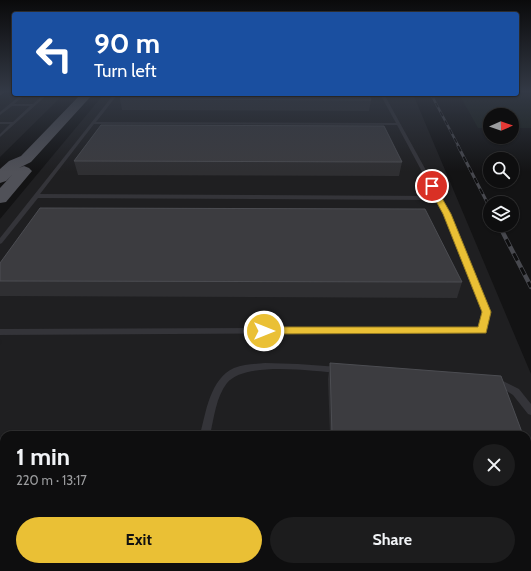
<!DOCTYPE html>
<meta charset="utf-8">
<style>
body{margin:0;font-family:Cabin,sans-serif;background:#1c1c1d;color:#f1f3f6;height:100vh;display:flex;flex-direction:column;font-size:15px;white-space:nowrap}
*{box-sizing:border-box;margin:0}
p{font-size:13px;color:#9b9c9e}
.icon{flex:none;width:22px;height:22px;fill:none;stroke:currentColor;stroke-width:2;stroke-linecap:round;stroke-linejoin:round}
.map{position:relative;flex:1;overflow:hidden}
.details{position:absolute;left:0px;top:431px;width:531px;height:140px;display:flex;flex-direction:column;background:#0e0e0f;border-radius:12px 12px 0 0;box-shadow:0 1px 3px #0004,0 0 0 1px #2e2e2f}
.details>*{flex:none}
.guide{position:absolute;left:12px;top:12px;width:507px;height:84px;border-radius:4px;box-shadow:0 1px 3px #0004,0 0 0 1px #2e2e2f;background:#1a4fa0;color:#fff;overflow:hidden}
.needle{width:26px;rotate:88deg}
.buttons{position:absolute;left:483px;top:108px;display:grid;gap:8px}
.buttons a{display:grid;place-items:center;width:36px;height:36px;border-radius:50%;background:#0e0e0f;box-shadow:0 1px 3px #0004,0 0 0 1px #2e2e2f;font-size:20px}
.pin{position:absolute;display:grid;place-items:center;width:34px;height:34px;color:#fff;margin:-17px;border:2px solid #fff;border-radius:50%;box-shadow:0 1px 4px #0007}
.me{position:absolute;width:44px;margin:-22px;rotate:90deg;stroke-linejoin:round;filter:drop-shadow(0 0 3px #0008)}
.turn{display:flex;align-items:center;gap:14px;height:84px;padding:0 16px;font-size:18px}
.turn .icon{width:52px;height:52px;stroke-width:2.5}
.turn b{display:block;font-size:28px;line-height:34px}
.round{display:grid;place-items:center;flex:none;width:42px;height:42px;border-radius:21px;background:#1c1c1d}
.summary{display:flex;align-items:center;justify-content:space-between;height:68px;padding:0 16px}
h1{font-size:24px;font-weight:800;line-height:30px}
.action{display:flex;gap:8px;margin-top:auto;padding:8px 16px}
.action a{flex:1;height:46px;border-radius:24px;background:#eac035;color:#111;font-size:16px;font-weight:800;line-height:46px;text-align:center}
.action a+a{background:#1c1c1d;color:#f1f3f6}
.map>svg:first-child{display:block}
.built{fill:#1f1f21;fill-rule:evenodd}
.green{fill:#191f1b}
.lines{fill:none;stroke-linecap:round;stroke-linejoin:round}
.service{fill:#343439;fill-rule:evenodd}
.primary{fill:#505158;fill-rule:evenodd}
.rail-far2-casing{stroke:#47484e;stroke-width:2.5}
.rail-far1-casing{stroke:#47484e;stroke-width:3}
.rail-casing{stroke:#47484e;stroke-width:4.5}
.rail-far2{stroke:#0e0e0f;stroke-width:1.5;stroke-dasharray:5;stroke-linecap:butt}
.rail-far1{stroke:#0e0e0f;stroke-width:2;stroke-dasharray:6;stroke-linecap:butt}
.rail{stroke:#0e0e0f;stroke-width:3;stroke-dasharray:8;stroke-linecap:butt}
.wall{fill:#2f2f32}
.shaded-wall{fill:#1e1e20}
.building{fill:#3c3c40;stroke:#4c4d52}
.route{fill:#eac035;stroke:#987d22}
</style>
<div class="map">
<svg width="531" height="571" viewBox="0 0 531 571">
<rect width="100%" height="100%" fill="#131314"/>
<path class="built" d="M0,92h14v2h50l-64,63z
M104,94h309l118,280v197h-531v-352zM4,435h523v132h-523z"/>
<path class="green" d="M517,92h14v36h-19v-13h-22v13h-12l-19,-34h58z"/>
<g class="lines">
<path class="service" d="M22,94h4l-12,10h19l11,-10h4l-48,43v-3l10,-10h-10v-2h13l17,-16h-18l-12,9v-3z
M114,94h4l-22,28 300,1 -16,-29h4l66,120 40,97 -5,21 -485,3v-6l479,-2 3,-16 -38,-97 -8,-14 -398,-2 -36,45 -2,1v-6zM94,124l303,1 38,71 -395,-2z
M265,363l33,1 41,3 3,1 1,2 -1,2 -3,1c-27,-2 -94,-12 -112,10 -11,14 -13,35 -17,52h-10c6,-23 10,-56 34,-67 10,-4 21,-4 31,-5z
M497,378l22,11 12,15v11l-3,-1 -15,-19 -19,-12 -1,-2 1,-2z
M201,567h12v4h-12z"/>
<path class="primary" d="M81,94h12l-62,68 -12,6 5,-2 5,2 3,3 -26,31 -6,1v-15l12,-13 -6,6 -6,2v-14l9,-8 12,-5z"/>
<defs>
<path id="rail-far2" d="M431,94l28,53"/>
<path id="rail-far1" d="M458,146l32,62"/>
<path id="rail" d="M499,225l32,62"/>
</defs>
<use href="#rail-far2" class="rail-far2-casing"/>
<use href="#rail-far1" class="rail-far1-casing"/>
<use href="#rail" class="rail-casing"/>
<use href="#rail-far2" class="rail-far2"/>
<use href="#rail-far1" class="rail-far1"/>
<use href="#rail" class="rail"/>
</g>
<path class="wall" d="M120,99l251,1 -2,11 -247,-1z
M74,161l328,1 -3,14 -321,-1z
M0,281l462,1 -5,16 -457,-2z
M330,363l193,72h-193l-2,-56z
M0,489h4v50h-4z
M333,567h194l4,4h-198z"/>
<path class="shaded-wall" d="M0,92h8l-1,1 3,8 -10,7z
M0,339l2,3 -2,3z
M97,567h7l2,4h-10z"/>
<path class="building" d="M0,92h4l-4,3z
M124,94h244l3,6 -251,-1z
M101,125l283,1 18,36 -328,-1z
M40,208l385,1 37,73 -462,-1v-18z
M330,363l171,13 22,59h-191z
M527,446l4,11v114h-195v-4h191z
M0,489h4v35h-4z
M0,558h4v9h93l-1,4h-96z"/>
<linearGradient id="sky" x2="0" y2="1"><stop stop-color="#0a0a0b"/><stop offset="0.53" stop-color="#333945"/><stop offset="1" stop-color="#333945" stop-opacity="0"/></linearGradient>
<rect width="531" height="172" fill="url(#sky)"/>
<path class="route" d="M429,184h5l17,30 40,98 -5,21 -225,1 -2,-3 2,-3 3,-1h214l4,-15 -39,-98 -15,-28z"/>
</svg>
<div class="buttons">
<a><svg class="needle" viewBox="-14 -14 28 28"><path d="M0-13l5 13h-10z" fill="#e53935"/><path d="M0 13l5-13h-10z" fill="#9b9c9e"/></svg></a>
<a><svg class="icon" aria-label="search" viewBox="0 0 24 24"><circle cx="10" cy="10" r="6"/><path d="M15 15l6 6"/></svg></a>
<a><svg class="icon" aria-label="layers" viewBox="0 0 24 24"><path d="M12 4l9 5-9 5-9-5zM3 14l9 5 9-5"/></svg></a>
</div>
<div class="pin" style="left:432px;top:186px;background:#d93025"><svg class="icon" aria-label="arrive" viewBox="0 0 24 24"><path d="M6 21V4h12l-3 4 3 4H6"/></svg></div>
<svg class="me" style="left:264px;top:331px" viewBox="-20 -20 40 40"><circle r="17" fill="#eac035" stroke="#fff" stroke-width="3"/><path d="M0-11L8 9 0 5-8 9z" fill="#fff"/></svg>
<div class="guide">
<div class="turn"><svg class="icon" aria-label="left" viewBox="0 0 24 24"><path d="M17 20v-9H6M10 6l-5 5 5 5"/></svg><div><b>90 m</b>Turn left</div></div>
</div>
<section class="details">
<div class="summary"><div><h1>1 min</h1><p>220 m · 13:17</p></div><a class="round"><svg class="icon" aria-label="close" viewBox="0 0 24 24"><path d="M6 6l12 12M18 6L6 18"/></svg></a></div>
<div class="action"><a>Exit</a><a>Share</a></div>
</section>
</div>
